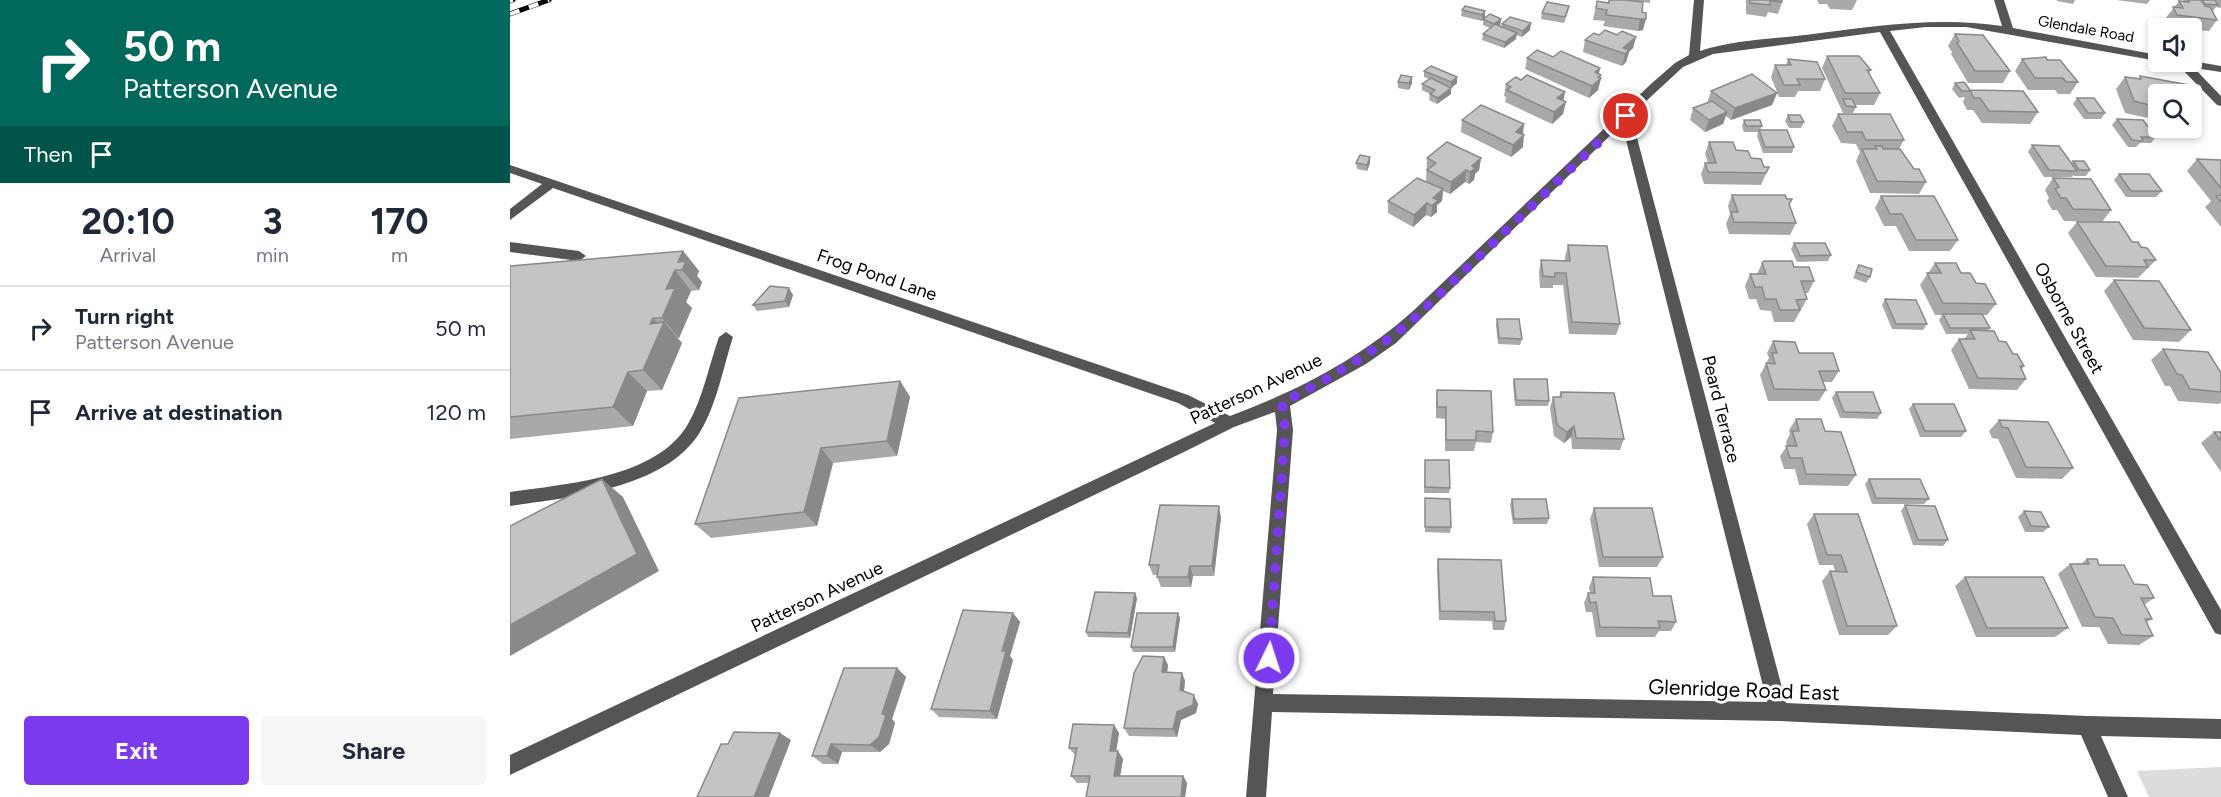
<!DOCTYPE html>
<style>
body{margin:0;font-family:Figtree,sans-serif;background:#f6f6f7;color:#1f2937;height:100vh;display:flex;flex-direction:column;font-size:22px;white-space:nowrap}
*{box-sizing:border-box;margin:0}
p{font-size:20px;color:#747a83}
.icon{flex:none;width:33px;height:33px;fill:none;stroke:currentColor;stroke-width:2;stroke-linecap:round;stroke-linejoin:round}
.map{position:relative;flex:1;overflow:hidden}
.sheet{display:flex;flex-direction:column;background:#fff;width:510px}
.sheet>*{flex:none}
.guide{background:#00695c;color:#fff;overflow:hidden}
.buttons{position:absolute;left:1638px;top:18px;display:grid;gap:12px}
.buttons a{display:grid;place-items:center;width:54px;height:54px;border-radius:6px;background:#fff;box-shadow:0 3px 9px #0003;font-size:30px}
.pin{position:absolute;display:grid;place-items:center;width:51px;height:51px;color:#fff;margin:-26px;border:3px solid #fff;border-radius:50%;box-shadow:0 2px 6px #0007}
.me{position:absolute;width:66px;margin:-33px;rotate:4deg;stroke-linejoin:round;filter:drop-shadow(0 0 4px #0008)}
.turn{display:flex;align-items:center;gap:21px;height:126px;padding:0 24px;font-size:27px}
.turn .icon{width:78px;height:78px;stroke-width:2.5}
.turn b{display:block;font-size:42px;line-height:51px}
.then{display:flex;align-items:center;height:57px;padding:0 24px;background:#0003;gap:12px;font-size:22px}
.eta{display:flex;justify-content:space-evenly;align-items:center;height:102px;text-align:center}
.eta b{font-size:36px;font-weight:700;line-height:42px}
.action{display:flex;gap:12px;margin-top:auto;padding:12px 24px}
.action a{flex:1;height:69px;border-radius:6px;background:#7c3aed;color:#fff;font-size:24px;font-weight:700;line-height:69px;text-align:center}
.action a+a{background:#f6f6f7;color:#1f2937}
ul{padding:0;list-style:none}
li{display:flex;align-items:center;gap:18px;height:84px;padding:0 24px;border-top:2px solid #e0e1e3}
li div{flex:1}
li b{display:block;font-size:22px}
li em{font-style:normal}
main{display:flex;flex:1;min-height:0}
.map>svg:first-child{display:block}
.green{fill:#dcdcdc}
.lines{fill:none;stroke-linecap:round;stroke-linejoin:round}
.minor{fill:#555;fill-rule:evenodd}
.rail-casing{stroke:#000;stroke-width:5}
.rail{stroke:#fff;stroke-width:4;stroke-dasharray:10;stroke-linecap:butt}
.wall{fill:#a9a9a9}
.shaded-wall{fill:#898989}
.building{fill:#c4c4c4;stroke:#898989;stroke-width:1.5}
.route{stroke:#7c3aed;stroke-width:10;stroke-dasharray:0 18}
.labels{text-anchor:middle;stroke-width:6;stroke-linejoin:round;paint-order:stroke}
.far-street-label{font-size:15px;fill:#000;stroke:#fff}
.street-label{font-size:18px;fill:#000;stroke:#fff}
.near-street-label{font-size:21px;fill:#000;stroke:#fff}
</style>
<main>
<section class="sheet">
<div class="guide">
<div class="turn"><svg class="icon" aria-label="right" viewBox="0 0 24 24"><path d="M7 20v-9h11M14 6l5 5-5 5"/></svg><div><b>50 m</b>Patterson Avenue</div></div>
<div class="then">Then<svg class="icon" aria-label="arrive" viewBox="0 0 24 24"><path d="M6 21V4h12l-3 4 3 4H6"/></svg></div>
</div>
<div class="eta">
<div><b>20:10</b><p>Arrival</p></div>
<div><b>3</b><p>min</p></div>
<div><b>170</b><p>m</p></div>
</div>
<ul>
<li><svg class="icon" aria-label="right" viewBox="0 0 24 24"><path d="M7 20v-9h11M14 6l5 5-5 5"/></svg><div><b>Turn right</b><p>Patterson Avenue</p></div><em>50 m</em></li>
<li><svg class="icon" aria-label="arrive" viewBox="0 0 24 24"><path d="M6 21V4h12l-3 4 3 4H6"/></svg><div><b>Arrive at destination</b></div><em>120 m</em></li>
</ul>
<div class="action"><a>Exit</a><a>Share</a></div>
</section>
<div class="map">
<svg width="1711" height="797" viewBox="0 0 1711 797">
<rect width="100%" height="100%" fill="#fff"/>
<path class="green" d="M1711,767v30h-72l-12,-26z"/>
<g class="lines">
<path class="minor" d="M1184,0h10l-4,51c33,-11 70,-12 105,-16 66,-8 130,-19 197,-9l-8,-26h10l9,28 145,27v6l-192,-34h-40l-36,4 331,579v25l-6,-2 -335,-601 -167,22 -30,13 -52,48 155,588 301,13 134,3v20l-120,-3 27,61h-20l-27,-62 -302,-14 -507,-9 -6,85h-20l31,-367 -2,-18 -41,15 -48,24 -676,324v-20l705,-332 -37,-20 -625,-215 -43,32v-11l32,-25 -32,-11v-8l678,230 42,21c67,-25 129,-57 183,-105l239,-228 23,-20 14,-8zM1112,124l145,578 -494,-8 20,-264 -3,-24 76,-42 30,-21z
M1682,61l29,5v6l-27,-4 27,28v10l-4,-1 -42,-43z
M0,242l69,9 7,5 -7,5 -69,-9z
M216,332l7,5c-10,31 -16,67 -33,95 -35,57 -130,65 -190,74v-14c55,-8 147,-14 178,-68 15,-26 21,-59 31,-87z"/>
<defs>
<path id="rail" d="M0,1l3,-1
M0,14l39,-14"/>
</defs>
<use href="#rail" class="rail-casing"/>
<use href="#rail" class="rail"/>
</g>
<path class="wall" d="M1118,0h22v3z
M1236,0h36v2l-4,12 -10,-2 -2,5 -20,-3z
M1307,0h40l-5,10 -22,-1 -3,-5h-8z
M1547,0h18l-2,4 -16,-3z
M1606,0h34l-3,4z
M1674,0h37v8l-5,-1 -3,4 4,9 -8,11 -17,-1v-2l-23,-1 -4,-8 14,-18h4z
M1087,1l45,11 1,18 -5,1 -35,-5 2,-5 -12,-1z
M1059,6l-1,6 -4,11 -23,-4 1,-6z
M952,10l23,1v6l-3,4 -21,-5z
M973,19h18l-1,7 2,1v-3l28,6 -8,7 -6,-2v4l-12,9 -22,-8 1,-6 7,-6 -7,-3z
M1445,34l55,37 -7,12h-35l-17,-29 1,-2 -4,-6z
M1089,35l37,2 -3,11 -4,4 -3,10 -4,4 -39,-14 2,-12z
M1317,56l44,14 -2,3 11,20 -6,12h-19l1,2 -3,6h-10l-21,-45z
M1043,57l47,11 -1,6 2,1 -1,3h1l-3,12 -9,8 -64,-29 2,-11z
M1278,59l37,20 -5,12h-22l-3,6h-16l-8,-20 4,-12h11z
M1512,59l25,1 31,22 -8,12h-12l-3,-4h-27l-13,-19z
M914,71l33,12 -6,5v6l-14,10 -8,-4 1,-6 -8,-4v-6l7,-5 -5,-2z
M1630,76l53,19 -1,2v-3h-34v19l-5,-1 -5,6 -23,-5 -9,-24 9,-12 13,2z
M902,77v6l-3,7 -11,-2v-6z
M1445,83l15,7 68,22 -8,12 -48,-1 -9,-13h-6l-4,-8 2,-5 -6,1 -7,-9z
M996,84l57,17v13l-11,10 -47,-22 1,-5 -2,-1z
M1201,91l66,2 -5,12 -41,15 -5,-4 -3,8 -18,8 -15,-12 3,-12 14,-5z
M1567,98l28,15 -4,6h-17l-11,-15z
M1328,114l66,26 -5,9 15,20 12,13 -7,12 -49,-1 -14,-32 4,-9 -4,-8 -15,-1 -9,-17z
M1278,115l16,7 -3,6h-12l-4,-7z
M1607,119l39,18 -5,6h-11l-4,4h-8l-16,-22z
M952,120l61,15v12l-12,10 -50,-25z
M1234,120l18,6 -2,4 34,17 -2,6h-29l-6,-17 1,-4h-14l-2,-6z
M1199,142l27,8 28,17h5l-8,18 -57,-1 -3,-10 4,-11h3l-3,-9z
M1522,145l39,18 2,-2 17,9 -4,6h-12l-1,-1 -1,2h-28l-16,-25z
M860,157v6l-3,8 -10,-2 -1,-6z
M917,158h54l-2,12 -4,4 -1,6 -5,4 -4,-2 -15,12 -7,-3 -1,10 -5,4v7l-6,5 -5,-2 -13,12 -25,-14v-12l38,-19z
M1687,159l24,1v66h-1l-15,-19 6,-6 -24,-30z
M1609,174l43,17 -6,6h-30l-12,-17z
M1543,178l58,32 -9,12 39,25 15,13 -18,18 -42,-1 -28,-44 9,-11h23l-36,-1 -7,-11h-5l-5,-9 2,-3 -4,-8z
M1222,195l60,4 -3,7 7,17 -6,12 -61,-1 -3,-10 4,-10 -2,-8z
M1371,196l77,44 -8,11h-41l-13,-25h-12l-9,-18z
M1284,243l37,12 -3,6 -31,1 -6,-13z
M1058,245l52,79 -4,11 -47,-1 -6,-49h-10v3h-13l-1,-16 2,-12h24v-3z
M173,251l16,20 -2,5 5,6 -3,8 -8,1 -5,11 6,6 -13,30h-2l5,5 -20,47 -15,1 -14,35 -123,13v-173z
M1252,263l32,4 20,14 -6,12h-3l2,6 -13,23h-20l-3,-11 -11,-1 -4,-11h-7l-4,-13 5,-12h7z
M1425,263l26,10 15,10 20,21 -9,11h-4l7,13 -3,3 26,23 11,12 -2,3 4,10 -9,11 -48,-1 -18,-39 8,-11h5l4,-5h-22l-7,-14 3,-5h-7l-15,-30z
M1349,265l11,12 -4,6 -13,-5z
M1604,280l77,50 -12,12 -46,-2 -29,-49z
M283,295l-4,12 -32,4 -4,-6z
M1375,299l42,25 -4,6 -31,-1 -10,-24z
M987,319l25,20 -2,6 -22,-1 -2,-19z
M1263,341l66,30 -7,11h-9l3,8 -7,11h-51l-8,-26 9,-17 -2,-5z
M1653,349l58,24v29l-2,2 -41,-3 -8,-15h-5l-14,-26z
M1004,379l35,22 -1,5h-33l-2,-22z
M390,381l10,16 -13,59 -64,7 -16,63 -106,12 -16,-14z
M927,390l56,42 -2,11 -15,-1 -2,9h-29v-32l-9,-1v-17z
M1051,392l63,47 -4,11 -48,-1 -1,-12 -7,6 -10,-7 -4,-28 3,-11h6z
M1326,392l45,21 -4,6 -37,-1 -8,-20z
M1403,404l53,27 -5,6h-41l-11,-28z
M1286,419l29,12 31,44 -8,11 -49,-1 -4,-16h-11l-4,-13 7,-10 -1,-4 4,-8 -1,-4z
M1489,420l74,48 -11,11 -46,-1 -18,-39 -6,-1 -3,-7z
M1704,432h7v40l-20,-29z
M915,460l25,28 -1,5h-25z
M1359,479l60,20 -5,5h-52l-7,-20z
M915,498l26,29 -1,6 -25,-1z
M1002,499l37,19 -2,6h-34l-3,-19z
M1395,505l43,35 -5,6 -30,-1 -12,-34z
M1084,508l69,49 -6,10h-58l-9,-48z
M1514,511l25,16 -6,5h-18l-7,-15z
M1304,514l83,112 -9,9h-49l-17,-54 8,-10h5l-2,-6h-14l-12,-41z
M711,517l-7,59h-21l-2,11h-30l-4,-10v-2h-4l-4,-10z
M928,559l68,62 -2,9h-11l-1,-9 -53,-1 -2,-51z
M1577,559l12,6 35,19 20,14 -10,7 8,14 -6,4 7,13 -14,9 -31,-1 -9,-17h-17l-24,-53 12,-10h11z
M1083,577l60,19 23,26 -5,9h-12l-4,6h-59l-4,-25h-6l-2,-9 4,-10h2l-1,-6z
M1455,577l103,51 -13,9h-79l-21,-51z
M627,598l-7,40 -42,-1 -2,-5z
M503,613l7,9 -10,34 3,4 -16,59 -58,-2 -8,-8z
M668,613l2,5 -5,34h-42l-2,-5z
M654,657l4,8 -1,7 15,1 3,8 -1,11 14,12 -2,9 -15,7 -4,17 -48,-1 -5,-8z
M387,668l9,9 -14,42 3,4 -6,21 -9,8h-38l-4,12h-15l-11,-8z
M604,725l5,8 -3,18 7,8 -3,17h63l4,7 -2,14h-99l3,-14h-12l-6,-7 4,-21 -6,-7z"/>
<path class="shaded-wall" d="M975,11v6l-3,4v-6z
M991,19l-1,6 -7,5 1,-6z
M1130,19h6l-3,11 -5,1z
M1021,23l-1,7 -8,7 1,-6z
M1007,33l-1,6 -12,9 1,-6z
M1126,37l-3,11 -4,4 -3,10 -4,4 3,-12 -2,-6z
M1090,68l-2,9 3,-2 -2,5 2,-2 -3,12 -9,8 6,-26z
M902,77v6l-3,7v-7z
M947,77v6l-6,5v6l-14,10 1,-6 13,-10v-6z
M1055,92l-2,12 -6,-6z
M1267,93l-5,12 -41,15 4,-12z
M1056,102l-3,12 -11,10 2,-12z
M1217,112l-4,12 -18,8 4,-12z
M1014,124l-1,12 -7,-4z
M1014,135l-1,12 -12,10 2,-12z
M860,157v6l-3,8v-6z
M971,158l-2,12 -4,4 -1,6 -5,4 1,-12 2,-6z
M956,170l-1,12 -15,12 1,-12z
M933,189l-1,12 -5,4v7l-6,5 2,-19z
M917,203l-1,12 -13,12 1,-12z
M173,251l16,20 -2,5 5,6 -3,8 -17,-20 -4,-8z
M165,270l16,21 -5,11 6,6 -13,30 -17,-20 4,-29z
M279,288l4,7 -4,12 -4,-6z
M143,318l9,10 2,-6 18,21 -20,47 -19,-20 7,-46z
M118,372l19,19 -14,35 -20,-19z
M390,381l10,16 -13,59 -10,-15z
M1064,426l-3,11 -7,6 3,-11z
M311,448l12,15 -16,63 -13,-14z
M92,479l21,18 36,74 -149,85v-31z
M709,506l2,11 -7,59 -2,-10z
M680,566l3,10 -2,11 -3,-10z
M625,593l2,5 -7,40 -2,-5z
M503,613l7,9 -10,34 3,4 -16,59 -7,-8 12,-60z
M668,613l2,5 -5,34 -2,-5z
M654,657l4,8 -2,15 -4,-8z
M387,668l9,9 -14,42 3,4 -6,21 -9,8 -10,-7z
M672,673l3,8 -2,18 -3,-9z
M684,695l4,9 -2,9 -15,7 -4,17 -4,-8 4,-17z
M604,725l5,8 -4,26 -5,-8z
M270,733l11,7 -22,57h-15z
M321,744l11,8 -4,12 -11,-8z
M608,751l5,8 -4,24 -5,-7z
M673,776l4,7 -2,14h-4z"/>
<path class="building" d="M1099,0h16l18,2 -1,10 4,1v6h-6l-34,-4 1,-5 -11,-2 1,-7 12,2z
M1240,0h32v2l-12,-1v4l-20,-2z
M1678,0h13l4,6 5,1 7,13 -40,-5 -4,-8 10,1 -4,-7 10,1z
M1692,0h13l3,5 -13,-1z
M1037,2l22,4 -4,11 -23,-4z
M955,6l20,5 -3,4 -20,-5z
M980,14l11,5 -7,5 -11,-5z
M1000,17l21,6 -8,8 -21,-7z
M985,24l22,9 -12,9 -22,-8z
M1095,30l12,5 5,-4 14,6 -13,11 6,2 -4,4 -40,-14 9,-7 5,2z
M1445,34l28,1 27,36h-35l-18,-28 2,-2z
M1027,50l16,7 8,-6 39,17 -5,4 6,3 -3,2 3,1 -9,8 -65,-28z
M1317,56h32l12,14h-4l13,23h-35z
M1536,57l1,3h13l18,22h-12l-3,-4h-28l-13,-19z
M1278,59l29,3 8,17h-28l3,6h-16l-9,-20h16z
M921,66l26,11 -6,5 -27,-11z
M1242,74l25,19 -42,15 -24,-17z
M891,75l11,2 -3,6 -11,-1z
M1017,75l38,17 -8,6 9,4 -12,10 -47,-22 4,-3 -5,-3 10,-7 5,3z
M1630,76l49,9 4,10 -11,-2 1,1h-25v6l-4,-1 3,8 -23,-6 -9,-24 16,2z
M921,78l20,10 -13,10 -8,-4 5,-4 -13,-6z
M1454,82l6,8 -1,1h-7l-7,-8z
M1460,90l53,1 15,21 -49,-1 -9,-13h-6z
M1567,98h17l11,15h-17z
M1333,99h9l4,8 -10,-1z
M1202,101l15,11 -18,8 -16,-12z
M971,105l43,19 -8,8 8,3 -11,10 -51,-25z
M1328,114h52l14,26h-38l-4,-8h-15z
M1278,115h12l4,7h-13z
M1607,119l26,1 13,17h-15l2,3 -2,1 -9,-1z
M1234,120h16l2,6h-16z
M1249,130h28l7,17h-29z
M937,142l34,16 -9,8 3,2 -5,4 -4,-2 -15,12 -24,-12 9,-7 -9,-5z
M1199,142h24l3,8 12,1 3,7 10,1 3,8h5l-3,6 -58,-1 -3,-9h11z
M1522,145l27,1 18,25 -28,-1z
M1365,146h7l1,3h17l14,20h5l7,13 -49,-1 -15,-32h15z
M850,155l10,2 -3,8 -11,-2z
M1687,159l24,1v28z
M1563,161h11l6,9h-11z
M1609,174h30l13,17h-31z
M907,178l26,11 -10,9 5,2 -6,6 -5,-3 -13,12 -26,-14z
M1543,178l38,1 20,31 -38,-1 -7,-11h-5l-6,-9 4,-2z
M1222,195h53l2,4h5l-3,5 7,19 -62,-1 -3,-10h7z
M1711,195v7l-5,-6z
M1371,196h53l24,44h-42l-14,-26h-12z
M1567,222h42l13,20h6l3,5 6,1 9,12h-12l4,7 -42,-1z
M1284,243h31l6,12 -31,1z
M1058,245l39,1 13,78 -48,-2 -6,-49h-11v4l-12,-1 -2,-16 29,1z
M173,251l-5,11 8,-1 -4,9h-7l-9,19 9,-1 -13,30h-9l-3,6 14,-2 -21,48 -15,2 -15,35 -103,10v-151z
M1254,261h28l2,6h15l5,14h-13l6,18 -11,1 4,10h-20l-4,-11h-11l-3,-12h-7l-5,-13h16l-4,-11z
M1425,263h21l5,10h9l6,10 9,1 11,20 -53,-1 -16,-30h14z
M1349,265l13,4 -2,8 -14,-5z
M1604,280l45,1 32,49 -47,-2z
M260,286l19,2 -4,13 -32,4z
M1375,299l31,1 11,24h-31z
M1433,314h39l8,14h-40z
M987,319h22l3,20 -23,-1z
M1460,330l24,1 5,10 7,1 7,12h4l7,12h-4l6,13 -48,-1 -19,-39h16z
M1263,341l22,1 4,11h34l6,18h-20l7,19 -52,-1 -8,-26 9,1 -3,-11h5z
M1653,349l45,3 13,21v19l-31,-3 -8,-14 -5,-1z
M1004,379h33l2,22 -33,-1z
M390,381l-13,60 -66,7 -17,64 -109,12 44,-126z
M927,390l54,1 2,41 -17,-1v9h-30v-33h-9z
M1051,392l53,1 10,46 -48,-1 -2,-12 -7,6 -10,-7 -4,-28h8z
M1326,392h37l8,21 -37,-1z
M1403,404h41l12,27h-41z
M1286,419h25l4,12 16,1 15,43 -50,-1 -4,-16h-12l-4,-12h11l-5,-15h7z
M1489,420l49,2 25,46 -47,-1 -18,-39 -6,-1z
M1704,432h7v9z
M915,460h24l1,28 -25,-1z
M92,479l35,75 -127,71v-99z
M1359,479h51l9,20 -53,-1z
M915,498l25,1 1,28h-26z
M1002,499h34l3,19 -35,1z
M650,505l59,1 -7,60h-22l-2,11h-31l2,-12h-10z
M1395,505l30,1 13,34h-30z
M1084,508h58l11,49h-60z
M1514,511l17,1 8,15 -18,-1z
M1304,514h44l39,112h-50l-17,-55 17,1 -6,-17h-14z
M928,559l63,1 5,61h-11l-1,-9 -54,-1z
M1577,559h10l2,6h25l10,19 13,1 7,13h-13l11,21h-7l8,17 -31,-1 -9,-17 -18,-1 -25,-53h19z
M1083,577l57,1 3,18h18l5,26 -18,-1 2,7 -60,-1 -4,-25 -6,1 -2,-10h7z
M1455,577h78l25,51h-81z
M585,592l40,1 -7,40 -42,-1z
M453,610l50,3 -11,38h4l-16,60 -59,-2z
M627,613h41l-5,34h-42z
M633,656l21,1 -2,15 20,1 -2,17 14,5 -1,10 -16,7 -4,17 -49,-1 10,-55z
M334,668h53l-15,46 4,1 -7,22 -9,8 -39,-1 -4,12h-15z
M563,724l41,1 -4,26h8l-4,25h69l-2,21h-95l4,-21h-19l6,-28h-8z
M224,732l46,1 -26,64h-57l24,-53h7z"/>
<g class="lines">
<path class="route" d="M759,658l16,-228 -3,-27c49,-26 94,-51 136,-88l208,-199"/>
</g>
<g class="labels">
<g class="far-street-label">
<text transform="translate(1576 29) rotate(10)" y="5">Glendale Road</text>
</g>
<g class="street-label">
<text transform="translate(367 275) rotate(19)" y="6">Frog Pond Lane</text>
<text transform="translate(1559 318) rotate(61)" y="6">Osborne Street</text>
<text transform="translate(746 389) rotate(-25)" y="6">Patterson Avenue</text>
<text transform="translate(1211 409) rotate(76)" y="6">Peard Terrace</text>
<text transform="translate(307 597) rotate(-25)" y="6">Patterson Avenue</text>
</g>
<g class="near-street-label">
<text transform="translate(1234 690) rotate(2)" y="7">Glenridge Road East</text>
</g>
</g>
</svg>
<div class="buttons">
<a><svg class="icon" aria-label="sound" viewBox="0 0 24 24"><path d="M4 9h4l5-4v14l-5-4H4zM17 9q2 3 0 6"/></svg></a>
<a><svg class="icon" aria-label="search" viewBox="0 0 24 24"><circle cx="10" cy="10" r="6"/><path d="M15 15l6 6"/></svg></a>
</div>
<div class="pin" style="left:1116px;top:116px;background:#d93025"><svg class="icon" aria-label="arrive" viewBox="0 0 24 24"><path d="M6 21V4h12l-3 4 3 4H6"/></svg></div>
<svg class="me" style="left:759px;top:658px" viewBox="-20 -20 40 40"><circle r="17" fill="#7c3aed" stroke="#fff" stroke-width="3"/><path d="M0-11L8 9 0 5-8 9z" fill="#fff"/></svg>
</div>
</main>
